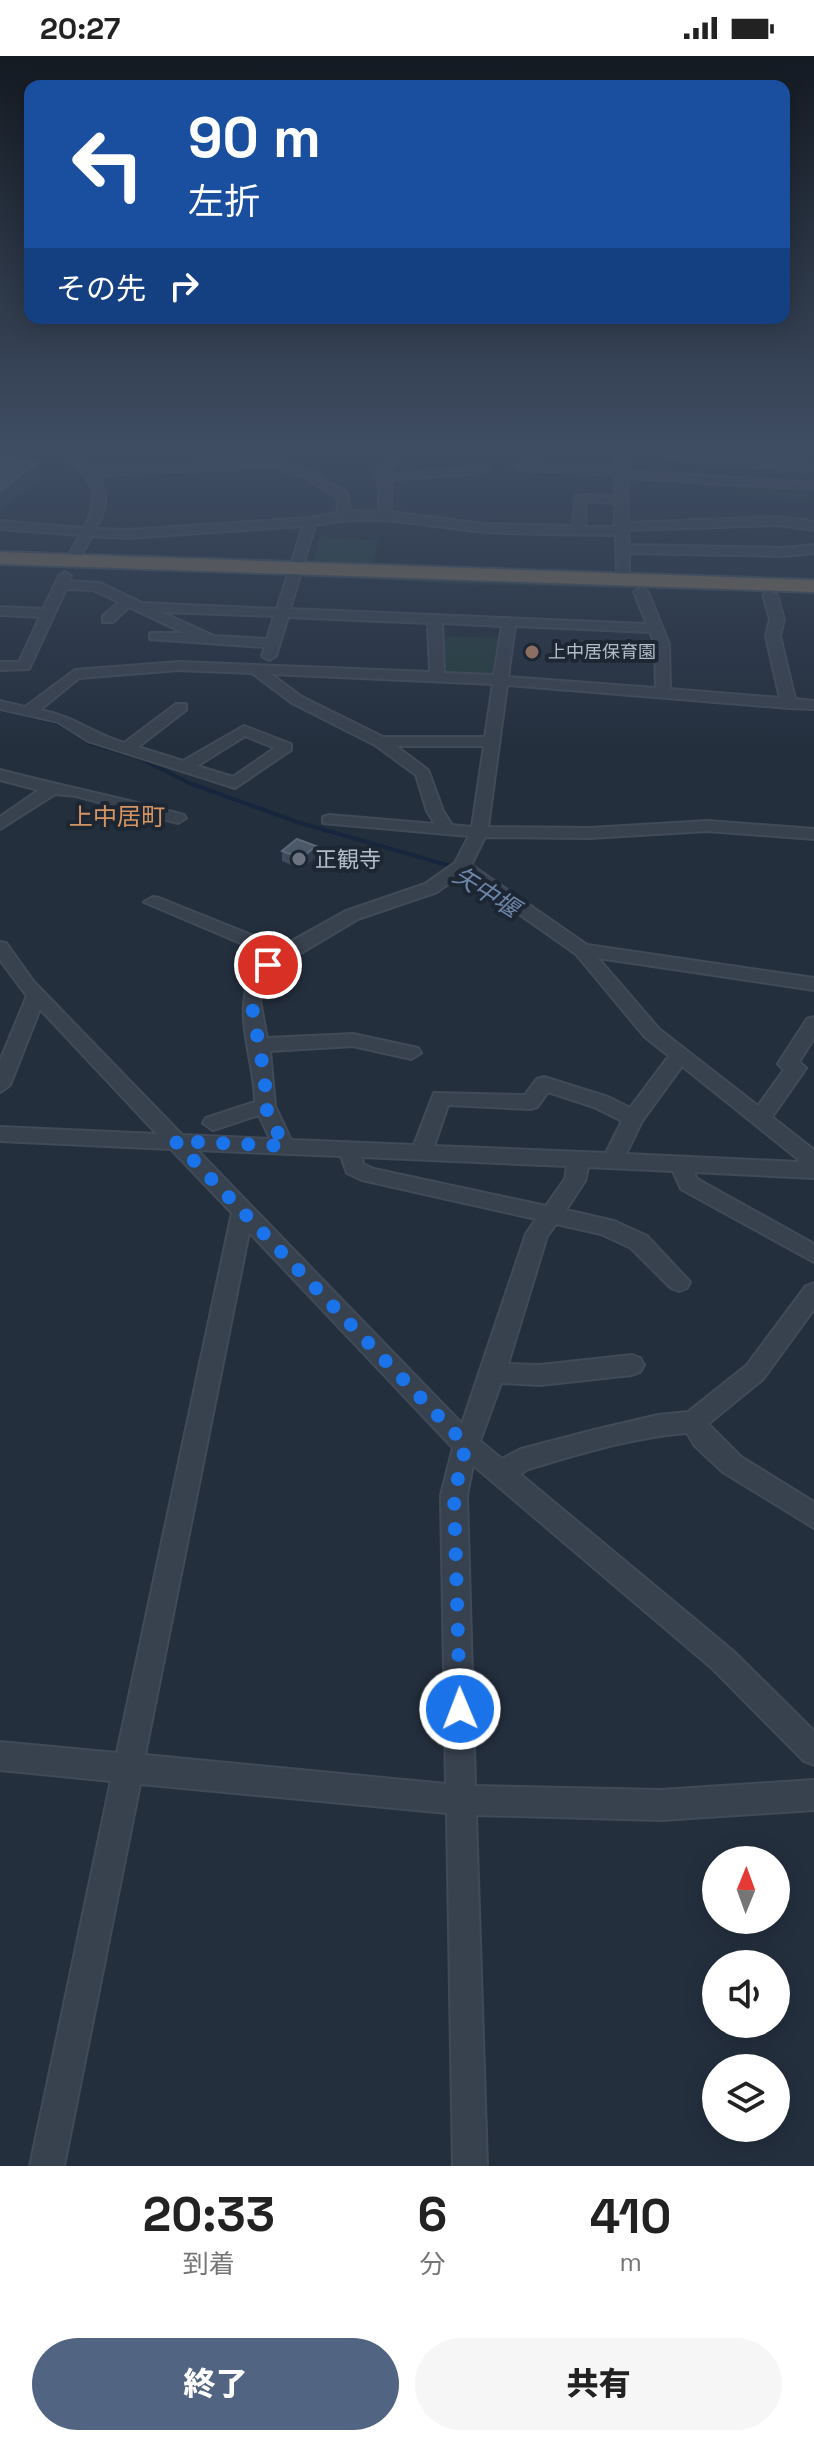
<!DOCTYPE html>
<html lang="ja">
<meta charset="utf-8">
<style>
body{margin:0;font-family:"Space Grotesk","Noto Sans JP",sans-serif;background:#f6f6f6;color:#222;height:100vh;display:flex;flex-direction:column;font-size:30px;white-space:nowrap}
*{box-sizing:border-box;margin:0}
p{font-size:26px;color:#767676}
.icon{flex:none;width:44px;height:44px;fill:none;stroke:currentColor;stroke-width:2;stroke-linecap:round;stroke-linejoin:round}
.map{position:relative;height:2110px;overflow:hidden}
.drawer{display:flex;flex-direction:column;background:#fff;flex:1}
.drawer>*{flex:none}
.top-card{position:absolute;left:24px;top:24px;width:766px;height:244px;border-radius:16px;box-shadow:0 4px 20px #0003;background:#1a4fa0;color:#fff;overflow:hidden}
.needle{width:52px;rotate:1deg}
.fabs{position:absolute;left:702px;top:1790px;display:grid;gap:16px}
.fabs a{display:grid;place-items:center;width:88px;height:88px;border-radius:50%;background:#fff;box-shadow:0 4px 20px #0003;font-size:40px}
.pin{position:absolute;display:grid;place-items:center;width:68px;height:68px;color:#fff;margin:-34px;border:4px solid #fff;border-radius:50%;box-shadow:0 2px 8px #0007}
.me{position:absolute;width:88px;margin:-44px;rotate:359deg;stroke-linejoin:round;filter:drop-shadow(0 0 6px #0008)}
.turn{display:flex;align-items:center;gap:28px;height:168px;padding:0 32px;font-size:36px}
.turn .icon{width:104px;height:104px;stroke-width:2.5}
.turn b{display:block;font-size:56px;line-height:68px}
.then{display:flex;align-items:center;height:76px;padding:0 32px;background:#0003;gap:16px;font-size:30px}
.eta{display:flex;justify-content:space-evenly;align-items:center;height:136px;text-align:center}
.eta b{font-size:48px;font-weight:800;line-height:56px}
.action{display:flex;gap:16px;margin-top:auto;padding:16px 32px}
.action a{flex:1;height:92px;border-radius:48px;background:#516482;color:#fff;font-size:32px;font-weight:800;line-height:92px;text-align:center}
.action a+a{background:#f6f6f6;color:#222}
.status{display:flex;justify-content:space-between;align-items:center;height:56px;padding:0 40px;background:#fff;direction:ltr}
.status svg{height:22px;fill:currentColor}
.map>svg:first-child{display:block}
.green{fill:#263c3f}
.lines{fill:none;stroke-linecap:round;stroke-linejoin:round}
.stream{stroke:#17263c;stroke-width:4}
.minor-casing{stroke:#414a57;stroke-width:4}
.highway-casing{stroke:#434c59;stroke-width:4}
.minor{fill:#38414e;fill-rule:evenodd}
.highway{fill:#746855;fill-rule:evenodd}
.wall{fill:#3f4b5c}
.shaded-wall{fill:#2f3b4b}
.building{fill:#4b5868;stroke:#5c6777;stroke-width:2}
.route{stroke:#1a73e8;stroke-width:14;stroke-dasharray:0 25.2}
.education-dot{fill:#8d6e63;stroke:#1d2633;stroke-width:3}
.worship-dot{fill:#6b7280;stroke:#1d2633;stroke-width:3}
.labels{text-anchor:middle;stroke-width:8;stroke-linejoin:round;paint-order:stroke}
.far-poi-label{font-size:18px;fill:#b4bcc9;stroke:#1d2633;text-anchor:start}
.poi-label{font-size:22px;fill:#b4bcc9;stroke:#1d2633;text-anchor:start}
.neighbourhood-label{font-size:24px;fill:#d59563;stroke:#1d2633}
.water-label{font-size:24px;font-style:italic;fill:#6d86a8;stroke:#1d2633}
</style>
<div class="status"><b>20:27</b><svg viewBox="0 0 49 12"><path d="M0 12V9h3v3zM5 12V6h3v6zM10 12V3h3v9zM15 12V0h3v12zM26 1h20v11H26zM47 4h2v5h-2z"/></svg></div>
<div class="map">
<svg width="814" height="2110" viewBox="0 0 814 2110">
<rect width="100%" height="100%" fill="#242f3e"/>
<path class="green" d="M732,427l74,5 7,12 -77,-4z
M320,480l58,5 -5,25 -52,-1 -8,-5z
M321,520l493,14v3l-365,-9z
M440,580l63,2 -2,40 -57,-4z"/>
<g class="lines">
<path class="stream" d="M0,653l58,14 32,20 50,15 49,25 108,39 157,45"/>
<defs>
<path id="minor" d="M62,395h12l17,18 176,-7 6,-2 6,-9h10l-7,12 28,9 37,21 3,18 29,1v-31l-5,-4 19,-26h11l-17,24 96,-8 6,3 -6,3 -87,6 -5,3v30l94,12 88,2 3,-31 40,1 -1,-21 -94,-5 -6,-3 6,-3 95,4v-17h11v20l187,12 -2,6 -185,-11 1,45 151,-6 35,5v8l-35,-5 -151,5 1,15 155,3 30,-3v8l-30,3 -155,-3v28l-6,4 -6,-4 -1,-46c-43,-1 -86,0 -129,-3 -64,-5 -105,-20 -172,-7l-25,84 357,15 -13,-32 7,-4 7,4 21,52 1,45 110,9 -14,-62 4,-17 -7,-24 7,-4 7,4 7,24 -4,17 15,63 19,2v8l-25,-1 -282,-23 -19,142 102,1 117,-7 107,8v10l-107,-8 -117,7 -105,-1 -14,28 116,80 227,33v12l-216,-32 61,71 99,77 26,-36 -6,-6 3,-5 26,-40 7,-2v21l-15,24 7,6 -34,49 42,33v28l-120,-6 3,7 117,65v18l-133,-73 -8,-18 -85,-4 -3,14 -19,29 48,11 33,15 43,46 -3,6 -8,3 -8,-3 -40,-40 -30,-14 -45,-10 -9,12 -39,128 32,1 92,-10 8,3 4,7 -4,7 -8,3 -92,10 -39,-2 -21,58 22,18 19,-10 73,-19 64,-15 30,-3 59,-47 59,-79 8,-3v26l-51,70 -55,45 33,33 73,45v26l-91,-56 -28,-26 -8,-13c-54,4 -107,21 -159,36l-8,5 213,177 81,80v34l-10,-4 -91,-92 -240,-204 -6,30 8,291 186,4 153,-10v30l-153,10 -185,-5 11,351h-34l-6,-353 -307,-29 -76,382h-34l81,-385 -111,-11v-28l117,11 115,-540 -61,-64 -171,-8v-14l157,7 -117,-125 -30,76 -10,7v-31l27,-65 -27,-36v-18l6,1 27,38 149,154 88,4 -11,-24 -46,15 -10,-7 3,-5 49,-16c0,-49 -33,-110 14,-147l-125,-53 9,-5 6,1 122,49 65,-36 79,-27 30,-21 14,-27 -146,-13v-6l6,-2 106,9 -8,-13 -11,-36 -41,-30 -83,-42 -40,-30 -73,-3 -100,8 -39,32c33,6 52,23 84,33l52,-39h10v6l-48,37 45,14 61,-35 47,18v6l-56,38 -147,-47 -30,-19 -58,-13v-8l25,6 50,-37 104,-8 251,10 -2,-49 -140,-6 -12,39 -7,4 -7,-4 3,-9 -115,-8v-6h34l-55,-26 -16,15h-10v-6l16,-14 -26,-12 -27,-1 -37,80 -29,1v-8h19l21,-45 -40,-2v-8l43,2 16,-33 6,-4 6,4 -2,5 31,2 42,20 135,6 26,-83 -176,12 -35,-2 -17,29h-8l-2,-3 15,-27 -80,-6v-8l84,7c21,-40 3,-48 -22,-77zM273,411l29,9 35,21 1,16 -28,5 -183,12 -31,-1c10,-20 14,-35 1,-54zM586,445l30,2 -2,24h-29zM161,556l113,4 -7,23 -53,-3zM442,567l60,3 -8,49 -50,-2zM515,570l135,6 5,12 1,44 -148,-11zM271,618l222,10 -8,53h-102l-81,-40zM245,680l30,12 -42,29 -36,-11zM396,690h88l-12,81 -20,-2 -9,-14 -15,-41zM462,818l114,80 69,83 24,19 -39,52 -22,-11 -64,-20 -7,2 -12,16 -91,-2 -20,52 -123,-5 -16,-34 -5,-55 83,-5 58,13 10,-6 -3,-5 -65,-14 -86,4 -7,-37 3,-15 11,-17 84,-50 79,-27zM682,1010l116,93v3l-172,-8 16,-33zM548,1036l46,15 28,14 -16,32 -172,-7 14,-41 82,4 7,-2zM197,1094l144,6 6,17 15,7 174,39 -10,15 -64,190zM362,1101l205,9 -2,13 -19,27 -172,-37 -11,-5zM249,1176l204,216 -12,47 5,289 -301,-29z
M640,395l167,14 6,3 -6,3 -115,-9z
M0,714c61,16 122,28 184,45l2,3 -8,5 -102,-27 -21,-2 -55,35v-12l39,-27 -39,-10z"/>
<path id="highway" d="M0,496l814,28v12l-814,-28z"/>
</defs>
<use href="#minor" class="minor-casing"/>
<use href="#highway" class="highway-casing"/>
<use href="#minor" class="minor"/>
<use href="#highway" class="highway"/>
</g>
<path class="wall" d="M316,790v11l-15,12 -19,-8v-10z"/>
<path class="shaded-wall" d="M38,406l3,17 -41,32v-20z
M316,790v11l-15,12v-11z"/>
<path class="building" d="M0,401l38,5 -38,29z
M297,783l19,7 -15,12 -19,-7z"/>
<linearGradient id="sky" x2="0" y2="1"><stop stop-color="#141a22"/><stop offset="0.57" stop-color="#3f4d63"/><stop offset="1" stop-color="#3f4d63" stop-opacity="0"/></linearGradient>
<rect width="814" height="690" fill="url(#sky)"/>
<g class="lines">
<path class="route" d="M268,909l-14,21 -3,15 14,78v27l19,40 -109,-5 291,304 -12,50 6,214"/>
</g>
<circle class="education-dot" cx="532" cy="596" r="8"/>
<circle class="worship-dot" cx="299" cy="803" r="8"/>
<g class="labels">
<g class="far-poi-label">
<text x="548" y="602">上中居保育園</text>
</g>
<g class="poi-label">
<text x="315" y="811">正観寺</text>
</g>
<g class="neighbourhood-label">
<text x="117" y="769">上中居町</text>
</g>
<g class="water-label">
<text transform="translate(486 836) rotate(32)" y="8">矢中堰</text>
</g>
</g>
</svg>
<div class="fabs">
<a><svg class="needle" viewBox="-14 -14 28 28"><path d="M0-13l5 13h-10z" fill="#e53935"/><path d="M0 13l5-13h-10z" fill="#767676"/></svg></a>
<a><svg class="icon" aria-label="sound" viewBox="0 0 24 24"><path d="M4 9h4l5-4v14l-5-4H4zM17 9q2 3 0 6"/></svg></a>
<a><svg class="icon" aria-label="layers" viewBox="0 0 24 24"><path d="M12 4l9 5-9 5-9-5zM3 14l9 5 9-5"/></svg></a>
</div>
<div class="pin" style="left:268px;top:909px;background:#d93025"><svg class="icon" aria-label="arrive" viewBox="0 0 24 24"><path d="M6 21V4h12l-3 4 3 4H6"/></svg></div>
<svg class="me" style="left:460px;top:1653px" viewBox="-20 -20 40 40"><circle r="17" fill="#1a73e8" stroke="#fff" stroke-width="3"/><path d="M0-11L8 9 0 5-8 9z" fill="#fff"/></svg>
<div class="top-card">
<div class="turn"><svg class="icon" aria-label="left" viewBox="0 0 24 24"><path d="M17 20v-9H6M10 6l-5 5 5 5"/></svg><div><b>90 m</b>左折</div></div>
<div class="then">その先<svg class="icon" aria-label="right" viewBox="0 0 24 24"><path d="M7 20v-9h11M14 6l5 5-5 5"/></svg></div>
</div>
</div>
<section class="drawer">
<div class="eta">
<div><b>20:33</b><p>到着</p></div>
<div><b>6</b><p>分</p></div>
<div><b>410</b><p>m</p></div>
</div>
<div class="action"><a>終了</a><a>共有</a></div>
</section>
